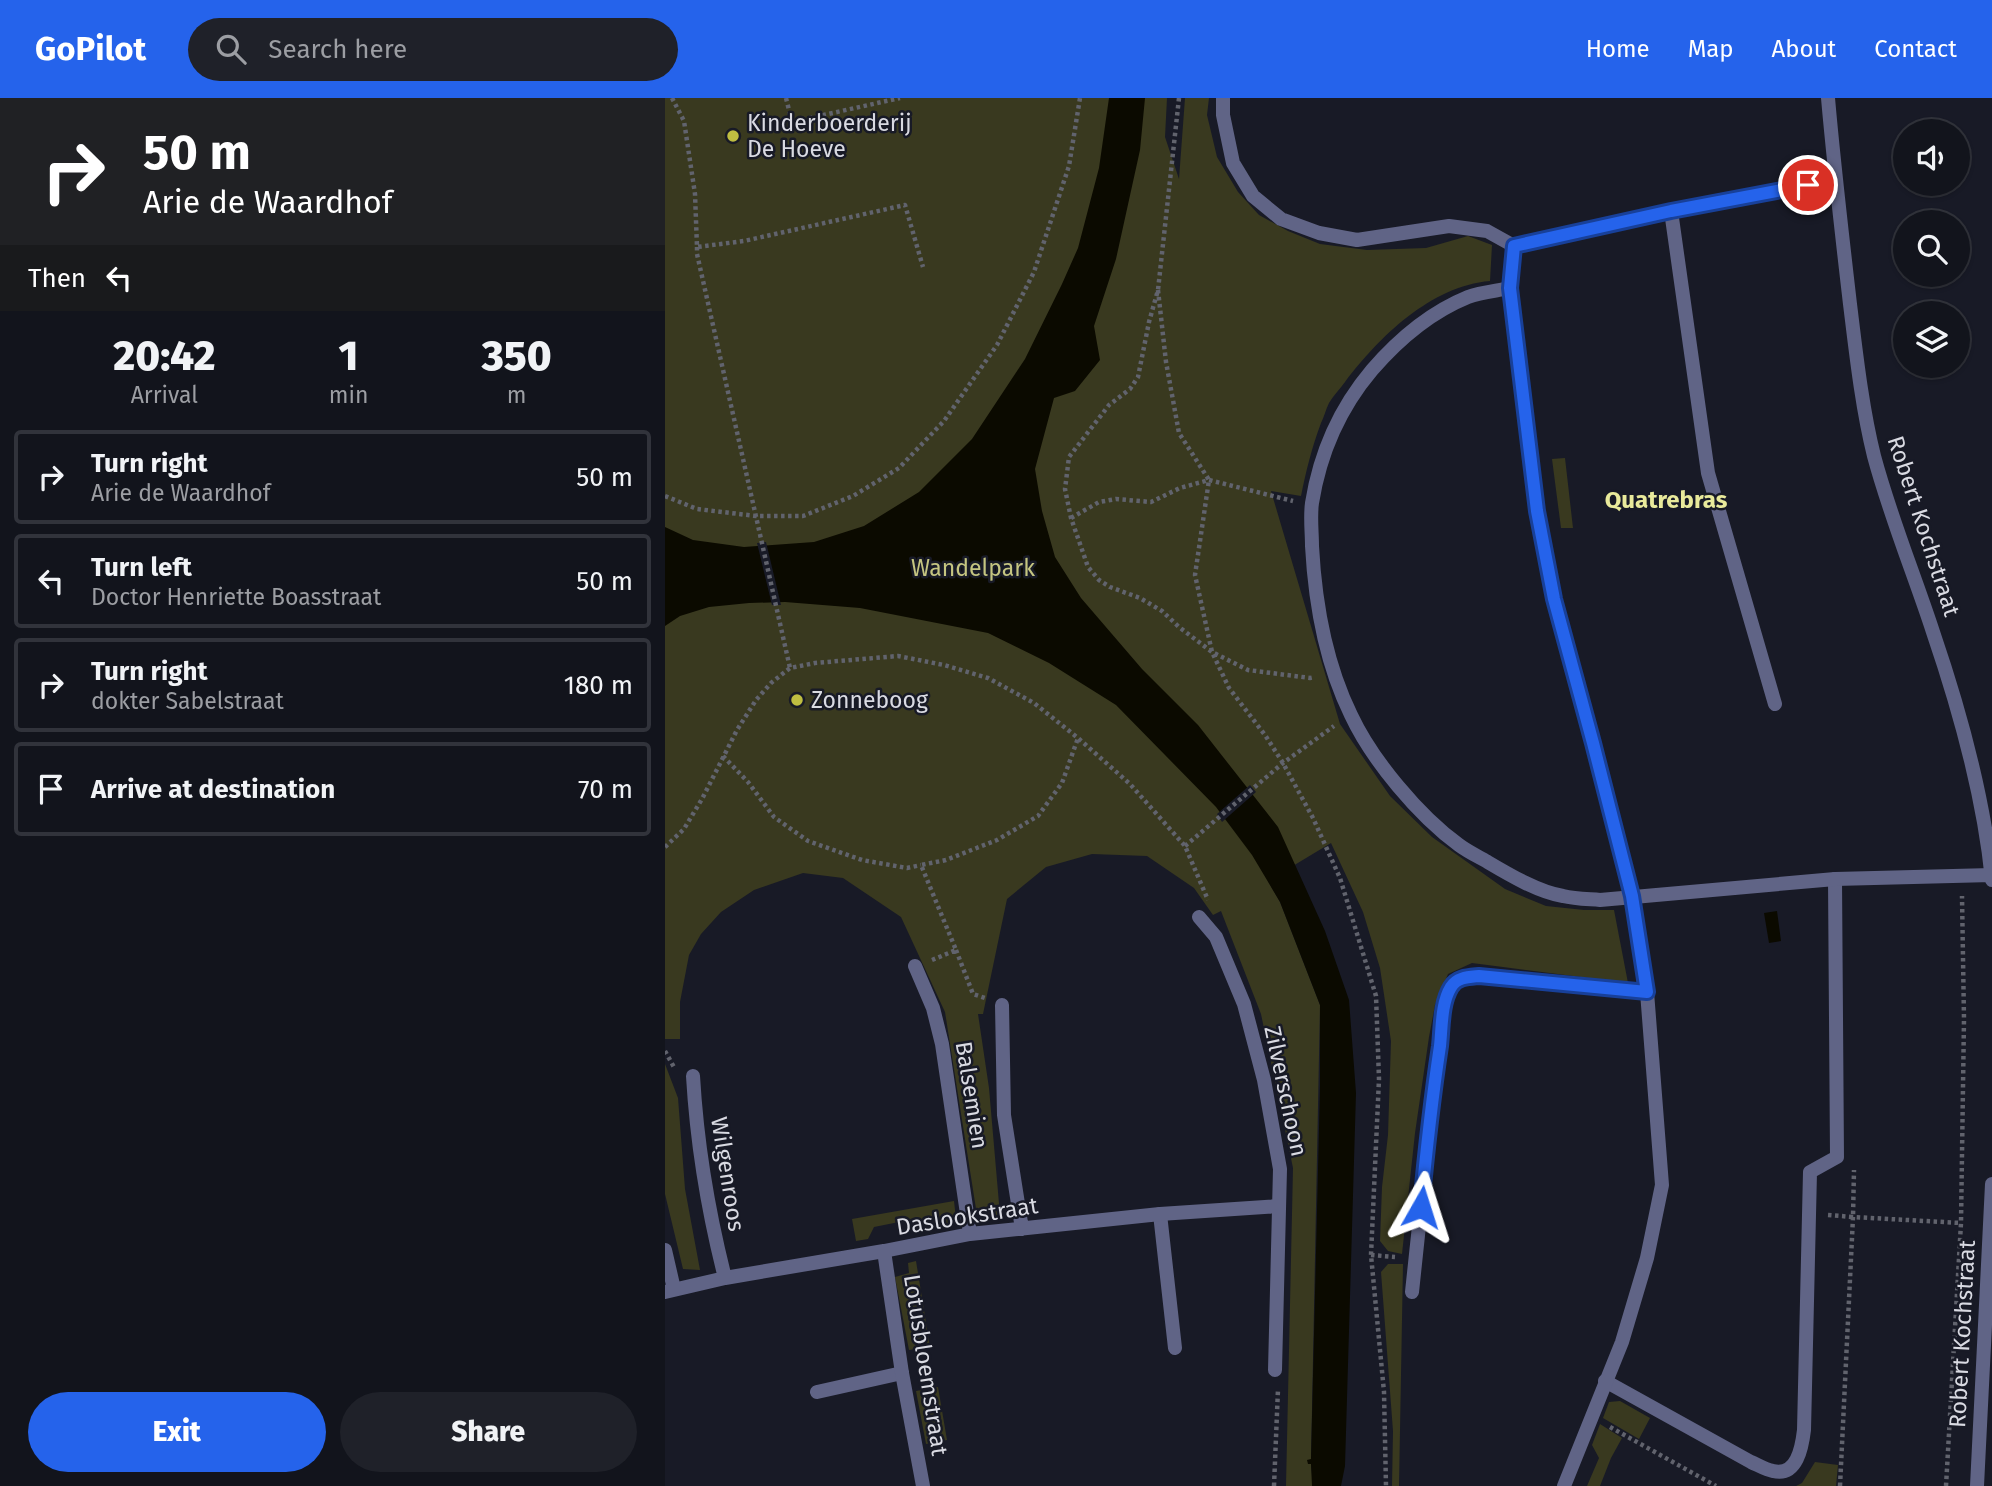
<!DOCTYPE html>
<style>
body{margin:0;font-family:"Fira Sans",sans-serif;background:#1f2129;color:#f1f3f6;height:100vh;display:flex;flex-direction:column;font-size:26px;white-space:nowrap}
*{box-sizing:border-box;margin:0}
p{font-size:23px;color:#9c9ea3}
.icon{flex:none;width:38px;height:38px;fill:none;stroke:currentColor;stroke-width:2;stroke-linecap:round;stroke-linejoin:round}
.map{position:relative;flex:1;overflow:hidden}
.details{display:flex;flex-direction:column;background:#12141c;width:665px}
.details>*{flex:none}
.banner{background:#202124;color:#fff;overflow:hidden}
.controls{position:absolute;left:1228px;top:21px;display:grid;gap:14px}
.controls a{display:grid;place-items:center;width:77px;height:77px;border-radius:50%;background:#12141c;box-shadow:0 2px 5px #0004,0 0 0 2px #31333b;font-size:35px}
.pin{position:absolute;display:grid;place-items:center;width:60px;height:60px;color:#fff;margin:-30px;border:4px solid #fff;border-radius:50%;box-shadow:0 2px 7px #0007}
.me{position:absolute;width:77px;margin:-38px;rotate:6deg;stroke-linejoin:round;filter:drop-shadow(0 0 5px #0008)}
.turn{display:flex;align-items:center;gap:24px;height:147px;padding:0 28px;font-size:32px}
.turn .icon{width:91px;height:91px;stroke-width:2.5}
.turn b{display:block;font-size:49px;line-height:60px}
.then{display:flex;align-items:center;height:66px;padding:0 28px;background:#0003;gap:14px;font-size:26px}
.eta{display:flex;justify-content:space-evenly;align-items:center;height:119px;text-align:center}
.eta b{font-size:42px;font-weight:800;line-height:49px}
.cta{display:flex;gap:14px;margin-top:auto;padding:14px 28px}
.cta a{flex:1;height:80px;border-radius:42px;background:#2563eb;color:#fff;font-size:28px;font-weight:800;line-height:80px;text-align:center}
.cta a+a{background:#1f2129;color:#f1f3f6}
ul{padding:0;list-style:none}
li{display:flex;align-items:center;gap:21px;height:94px;margin:0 14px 10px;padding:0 14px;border:4px solid #31333b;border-radius:7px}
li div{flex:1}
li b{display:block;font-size:26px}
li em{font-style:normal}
header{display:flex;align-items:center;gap:42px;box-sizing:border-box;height:98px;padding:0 35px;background:#2563eb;color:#fff}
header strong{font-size:33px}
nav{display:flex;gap:38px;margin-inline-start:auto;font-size:24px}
.search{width:490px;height:63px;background:#1f2129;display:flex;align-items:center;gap:18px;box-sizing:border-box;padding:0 24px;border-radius:38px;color:#9c9ea3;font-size:26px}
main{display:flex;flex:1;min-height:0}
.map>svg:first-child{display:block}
.green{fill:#39391f}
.water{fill:#0b0a00}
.pier{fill:#181a26}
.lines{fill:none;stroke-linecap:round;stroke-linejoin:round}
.path{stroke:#61636d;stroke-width:4.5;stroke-dasharray:3.5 3.5;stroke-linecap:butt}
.service{stroke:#606486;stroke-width:14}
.minor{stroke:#606486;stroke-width:14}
.route-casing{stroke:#184099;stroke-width:18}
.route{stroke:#2563eb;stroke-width:12}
.poi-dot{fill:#bfbe41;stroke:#181a26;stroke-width:2.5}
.labels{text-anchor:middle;stroke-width:5;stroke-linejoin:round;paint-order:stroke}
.poi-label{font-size:23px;fill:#d9dae2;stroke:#181a26;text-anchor:start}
.street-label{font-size:23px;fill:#d9dae2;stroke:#181a26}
.park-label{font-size:23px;fill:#c5c581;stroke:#181a26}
.neighbourhood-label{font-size:24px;font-weight:bold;fill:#e9ea9b;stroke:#181a26}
</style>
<header>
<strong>GoPilot</strong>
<div class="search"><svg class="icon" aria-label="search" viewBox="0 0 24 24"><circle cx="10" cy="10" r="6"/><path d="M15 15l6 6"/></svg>Search here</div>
<nav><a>Home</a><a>Map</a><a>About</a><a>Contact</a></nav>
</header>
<main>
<section class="details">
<div class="banner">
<div class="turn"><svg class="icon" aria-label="right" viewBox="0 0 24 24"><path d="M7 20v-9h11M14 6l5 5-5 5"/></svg><div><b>50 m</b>Arie de Waardhof</div></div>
<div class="then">Then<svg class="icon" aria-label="left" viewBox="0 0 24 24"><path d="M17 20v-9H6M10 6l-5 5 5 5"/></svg></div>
</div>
<div class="eta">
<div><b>20:42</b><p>Arrival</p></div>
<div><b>1</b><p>min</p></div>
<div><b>350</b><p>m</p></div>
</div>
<ul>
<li><svg class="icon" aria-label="right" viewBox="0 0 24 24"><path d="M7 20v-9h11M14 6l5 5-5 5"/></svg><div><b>Turn right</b><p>Arie de Waardhof</p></div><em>50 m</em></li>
<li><svg class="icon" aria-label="left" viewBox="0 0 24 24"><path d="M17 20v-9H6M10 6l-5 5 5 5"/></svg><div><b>Turn left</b><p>Doctor Henriette Boasstraat</p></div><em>50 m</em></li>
<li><svg class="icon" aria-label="right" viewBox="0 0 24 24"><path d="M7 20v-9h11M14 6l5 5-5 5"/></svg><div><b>Turn right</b><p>dokter Sabelstraat</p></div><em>180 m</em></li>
<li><svg class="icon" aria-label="arrive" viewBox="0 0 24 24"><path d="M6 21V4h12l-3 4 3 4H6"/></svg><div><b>Arrive at destination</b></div><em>70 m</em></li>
</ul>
<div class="cta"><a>Exit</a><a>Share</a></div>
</section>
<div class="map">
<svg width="1327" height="1388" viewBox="0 0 1327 1388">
<rect width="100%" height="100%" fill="#181a26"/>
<path class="green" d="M0,0h502l-2,39 14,42 6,-81h24l-2,17 10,42 21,35 21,23 29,16 32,13 47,6 59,-2 42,-12 24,9 -2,36c-59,5 -111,56 -145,101 -5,7 -12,14 -16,21 -3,6 -5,14 -8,20 -9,24 -15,48 -20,73l-30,-5 69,233 50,72 42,41 73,52 41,17 38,4h30l14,73 -156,-20 -24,11 -13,31 -6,32 -14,96 -13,121 -14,-3 -8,-10 2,-54 6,-52 3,-94 -11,-73 -17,-56 -32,-69 -63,38 12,21 40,103 -9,455h-3l3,3 2,23h-27l7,-318 -32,-154 -40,-103 -8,4 -19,-27 -47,-32 -55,-2 -46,13 -39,32 -24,115h-5l11,74 11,127h-23l-32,-203 -44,-95 -58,-39 -40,-5 -49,17 -33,22 -20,22 -12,21 -9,47v37h-15z
M900,360l8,70h-12l-9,-69z
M0,966l13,34 7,91 15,81 -17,-1 -18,-75z
M289,1103l2,18 -8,8 -15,2 -14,-11 -45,9 -6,12 -12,2 -4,-22z
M251,1163l14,86 -21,3 -14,-73 14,-4 -1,-10z
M723,1166h15l-4,222h-7l1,-55 -12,-159z
M273,1289l9,53 -21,4 -10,-53z
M955,1303l30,17 -11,21 -36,-21 6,-16z
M935,1326l22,14 -11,20 -11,28h-13l12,-28 -7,-13z
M1150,1364l23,3 -2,21h-40l6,-3z"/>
<path class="water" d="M444,0h36l-5,52 -24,109 -22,67 6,34 -25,31 -21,7 -19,71 7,42 13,46 26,41 61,71 56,56 80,102 47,104 24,69 7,93 -11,373 -4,20h-29l-1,-22h-3l-1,-4 4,-1 9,-372v-82l-40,-103 -28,-47 -36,-48 -100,-102 -67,-42 -61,-30 -128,-25 -75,-6 -36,1 -40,4 -29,9 -15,10v-99l28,13 51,7 70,-5 50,-16 55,-34 53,-53 53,-80 37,-75 16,-36 21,-80z
M1112,813l4,30 -12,2 -5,-30z"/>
<path class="pier" d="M101,444l15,63h-9l-15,-62z
M585,687l6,7 -34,30 -5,-8z"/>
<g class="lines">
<path class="path" d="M7,0l12,23 11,73 2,53 47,-6 161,-36 18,62
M121,0l6,24 108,-24
M514,0l-21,192 -9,32 -11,55 -8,12 -21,16 -40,52 -4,32 6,29 17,49 11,13 11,7 30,11 22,13 17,16 33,25 36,18 62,8 5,-1
M32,149v7l93,414
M493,192l8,72 13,71 30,47 -14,95 17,77 17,36 36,47 18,28 30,55 27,60 36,118 3,83 -8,176 13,137 2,94
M0,398l32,13 59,7h47l50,-20 46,-28 45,-47 53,-76 37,-73 35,-106 11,-68
M406,420l28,-16 17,-3 35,3 29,-14 29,-8 84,21
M58,658l25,26 26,35 34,24 54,19 45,8 14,-3
M520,748l98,-83 51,-37
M0,749l19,-18 18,-30 35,-69 19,-30 15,-17 19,-15 25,-5 83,-7 46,9 44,13 46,25 44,35 52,46 55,62 23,54
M291,852l17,44 12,4
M267,862l24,-10 -35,-85 25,-5 51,-20 41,-24 24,-33 16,-45
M0,953l10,18
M1163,1117l25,2 1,-47
M706,1157l24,2
M945,1329l106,59
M609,1388l4,-97
M1175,1388l13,-269 108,6
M1281,1388l15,-263 3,-204 -2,-123"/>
<path class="service" d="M1006,113l37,262 67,231
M495,1116l15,134
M940,1283l146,81c7,3 15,8 22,9 24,6 29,-24 31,-41l6,-258 27,-15 -2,-278
M152,1294l85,-19"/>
<path class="minor" d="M558,0v17l10,48 20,33 28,23 38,14 38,7 92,-14 38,5 27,15 157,-35 164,-32
M1163,0c6,69 14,137 22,206 6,49 12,104 24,152 16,60 40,118 59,176 27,79 51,166 59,248
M849,148l-4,42 27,223 17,88 39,144 39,153 15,96 15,193 -15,73 -25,84 -58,144
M845,190c-14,3 -29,4 -42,9 -37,15 -70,43 -96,73 -33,39 -52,83 -60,133 -2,14 0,29 0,43 3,56 14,118 39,169 21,45 68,101 108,130 8,6 18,11 27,16 22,13 52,31 77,35 12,3 25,3 37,4l235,-21 157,-4
M534,819l17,20 28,67 20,76 16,89 -5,201
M250,868l18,42 9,36 28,190
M337,907l2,110 18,114
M28,978c4,69 15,135 32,202
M0,1152l9,39
M219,1153l18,122 21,113
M0,1194l60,-14 159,-27 86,-17 190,-20 118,-8
M747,1194l20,-189 14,-105c8,-18 14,-20 33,-22l168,16
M1312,1388l15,-302"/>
</g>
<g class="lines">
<defs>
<path id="route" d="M756,1109c5,-54 11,-108 19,-161 2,-18 1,-43 11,-59 6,-10 18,-10 28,-11l168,16 -15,-96 -39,-153 -39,-144 -17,-88 -27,-223 4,-42 157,-35 137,-26"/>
</defs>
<use href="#route" class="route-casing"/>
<use href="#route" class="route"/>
</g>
<g class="poi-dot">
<circle cx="68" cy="38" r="7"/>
<circle cx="132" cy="602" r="7"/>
</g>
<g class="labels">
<g class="poi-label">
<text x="82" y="33">Kinderboerderij<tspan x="82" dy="26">De Hoeve</tspan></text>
<text x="146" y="610">Zonneboog</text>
</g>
<g class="street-label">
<text transform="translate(1259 428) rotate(72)" y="8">Robert Kochstraat</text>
<text transform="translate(621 993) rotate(78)" y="8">Zilverschoon</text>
<text transform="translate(307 997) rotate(81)" y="8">Balsemien</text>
<text transform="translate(63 1076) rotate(81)" y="8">Wilgenroos</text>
<text transform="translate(302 1118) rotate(-9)" y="8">Daslookstraat</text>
<text transform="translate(1297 1236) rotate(-87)" y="8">Robert Kochstraat</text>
<text transform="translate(261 1267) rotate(81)" y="8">Lotusbloemstraat</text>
</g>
<g class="park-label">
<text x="308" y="478">Wandelpark</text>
</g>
<g class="neighbourhood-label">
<text x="1001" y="410">Quatrebras</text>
</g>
</g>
</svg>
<div class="controls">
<a><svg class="icon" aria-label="sound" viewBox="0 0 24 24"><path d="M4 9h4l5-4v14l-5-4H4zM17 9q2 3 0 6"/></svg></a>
<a><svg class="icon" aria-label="search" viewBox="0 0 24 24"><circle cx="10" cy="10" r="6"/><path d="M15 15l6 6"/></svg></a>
<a><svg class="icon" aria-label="layers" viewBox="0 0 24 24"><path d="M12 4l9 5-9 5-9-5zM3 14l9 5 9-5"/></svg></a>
</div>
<div class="pin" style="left:1143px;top:87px;background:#d93025"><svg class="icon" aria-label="arrive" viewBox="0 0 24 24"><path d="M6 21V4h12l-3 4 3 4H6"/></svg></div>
<svg class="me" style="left:756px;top:1109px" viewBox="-20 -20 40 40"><path d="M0-17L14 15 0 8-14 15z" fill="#2563eb" stroke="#fff" stroke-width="4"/></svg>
</div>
</main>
